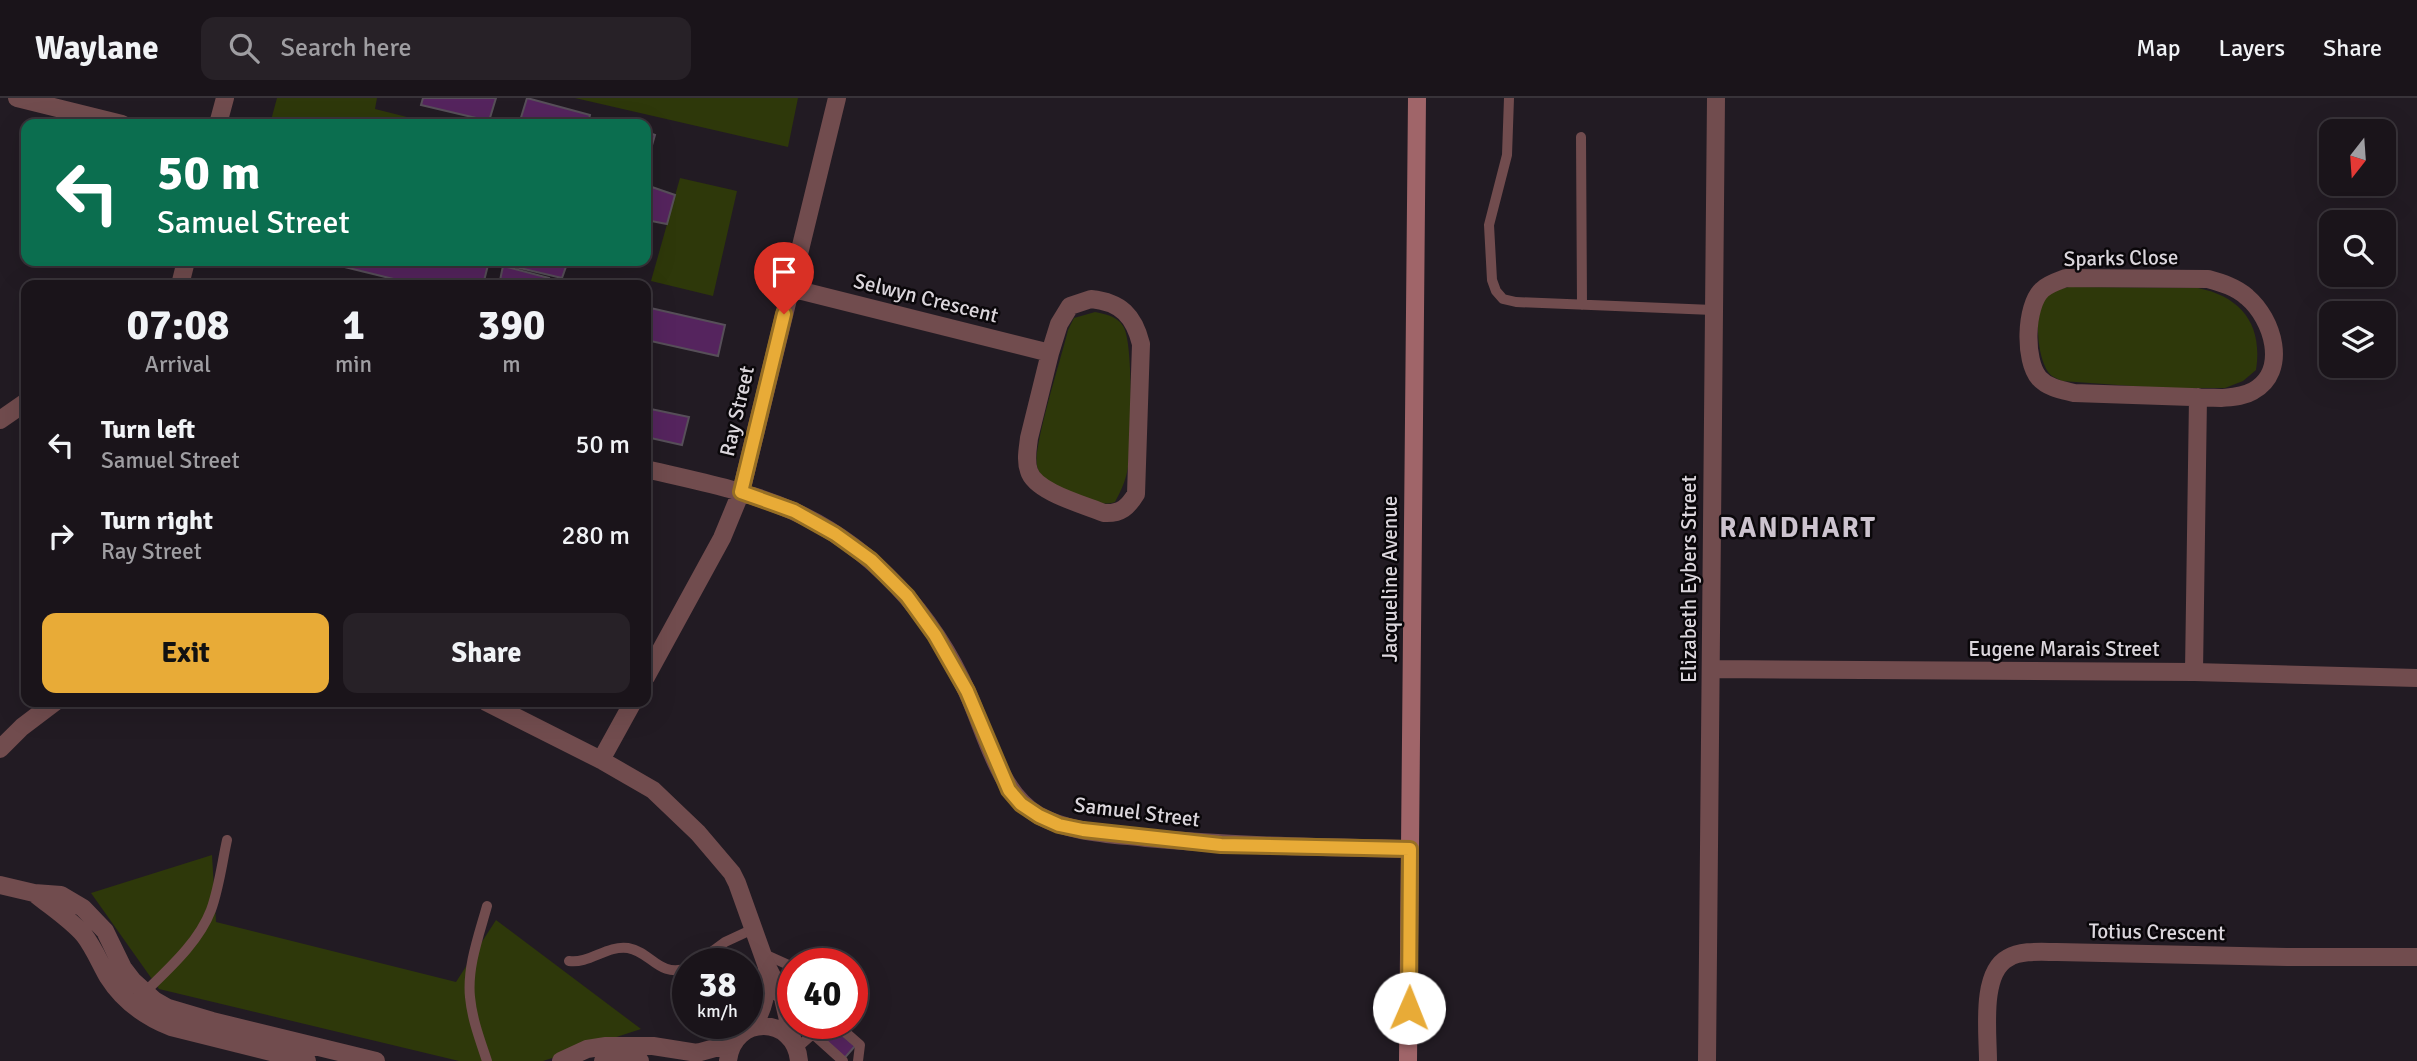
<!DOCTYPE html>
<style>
body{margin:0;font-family:Signika,sans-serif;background:#272127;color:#f1f3f6;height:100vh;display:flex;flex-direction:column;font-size:26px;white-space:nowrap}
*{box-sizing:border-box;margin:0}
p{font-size:23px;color:#9f9ea2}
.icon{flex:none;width:38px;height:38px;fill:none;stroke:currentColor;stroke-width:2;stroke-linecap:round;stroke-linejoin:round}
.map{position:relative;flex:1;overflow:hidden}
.drawer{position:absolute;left:21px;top:182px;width:630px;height:427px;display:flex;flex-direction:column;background:#1a141a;border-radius:14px;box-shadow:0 7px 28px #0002,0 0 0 2px #383339}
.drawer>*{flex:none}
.banner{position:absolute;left:21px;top:21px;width:630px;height:147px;border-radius:14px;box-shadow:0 7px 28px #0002,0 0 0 2px #383339;background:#0b6e4f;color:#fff;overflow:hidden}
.needle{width:46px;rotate:197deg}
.tools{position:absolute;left:2319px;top:21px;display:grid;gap:14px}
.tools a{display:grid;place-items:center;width:77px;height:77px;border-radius:14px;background:#1a141a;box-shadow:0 7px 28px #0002,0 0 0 2px #383339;font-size:35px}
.speed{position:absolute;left:672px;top:850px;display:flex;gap:14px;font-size:35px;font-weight:700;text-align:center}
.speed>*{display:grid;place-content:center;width:91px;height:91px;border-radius:50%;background:#1a141a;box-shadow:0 7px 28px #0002,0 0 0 2px #383339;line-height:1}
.speed small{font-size:18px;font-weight:400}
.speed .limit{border:10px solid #d22;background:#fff;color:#111}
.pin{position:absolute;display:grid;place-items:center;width:60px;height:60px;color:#fff;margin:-72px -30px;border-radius:50% 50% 50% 0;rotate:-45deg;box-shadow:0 0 7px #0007}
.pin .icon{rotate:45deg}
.me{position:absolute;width:77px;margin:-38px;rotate:1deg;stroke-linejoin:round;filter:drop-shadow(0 0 5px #0008)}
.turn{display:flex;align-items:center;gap:24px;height:147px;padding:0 21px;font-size:32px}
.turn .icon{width:91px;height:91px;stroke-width:2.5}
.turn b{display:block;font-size:49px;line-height:60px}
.eta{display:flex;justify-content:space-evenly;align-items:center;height:119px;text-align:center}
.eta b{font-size:42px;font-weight:700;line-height:49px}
.action{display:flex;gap:14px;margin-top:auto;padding:14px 21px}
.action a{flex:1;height:80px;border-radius:14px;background:#e8ab37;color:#111;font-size:28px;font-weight:700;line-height:80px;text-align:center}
.action a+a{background:#272127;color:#f1f3f6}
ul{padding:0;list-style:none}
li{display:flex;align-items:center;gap:21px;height:91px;padding:0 21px}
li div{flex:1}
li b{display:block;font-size:26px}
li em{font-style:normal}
header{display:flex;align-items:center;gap:42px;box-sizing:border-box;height:98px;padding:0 35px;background:#1a141a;border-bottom:2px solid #383339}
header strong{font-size:33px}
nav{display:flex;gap:38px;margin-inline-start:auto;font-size:24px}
.search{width:490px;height:63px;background:#272127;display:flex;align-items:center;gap:18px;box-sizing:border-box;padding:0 24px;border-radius:14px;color:#9f9ea2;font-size:26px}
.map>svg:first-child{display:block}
.green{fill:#2e380a}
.building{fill:#55245e;stroke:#574f59;stroke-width:2}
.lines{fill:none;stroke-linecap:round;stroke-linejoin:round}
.lane{stroke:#714c4e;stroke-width:10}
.street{stroke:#714c4e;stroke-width:18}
.secondary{stroke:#a06569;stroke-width:18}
.route-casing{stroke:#976f24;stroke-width:18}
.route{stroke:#e8ab37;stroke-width:12}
.labels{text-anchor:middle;stroke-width:5;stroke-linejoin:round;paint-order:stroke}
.street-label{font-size:21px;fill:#dbd6dc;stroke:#0a070a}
.district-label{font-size:28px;font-weight:bold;letter-spacing:2px;fill:#ccc3ce;stroke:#0a070a}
</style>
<header>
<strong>Waylane</strong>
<div class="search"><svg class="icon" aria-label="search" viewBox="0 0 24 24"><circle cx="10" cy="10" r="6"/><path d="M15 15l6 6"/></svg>Search here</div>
<nav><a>Map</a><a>Layers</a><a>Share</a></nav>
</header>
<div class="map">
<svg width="2417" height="963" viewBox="0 0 2417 963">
<rect width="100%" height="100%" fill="#221b23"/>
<path class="green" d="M277,0h100l-2,11 60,15h-165z
M575,0h223l-10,49z
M680,80l57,13 -24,105 -62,-15z
M2069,189l129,1c44,9 65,37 58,82l-13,11 -18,7h-65l-98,-7c-4,-2 -7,-3 -10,-5 -15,-11 -19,-64 -7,-78 6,-8 15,-9 24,-11z
M1095,214c10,2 22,4 28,14 11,15 8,119 5,141 -2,13 -7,24 -13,35 -15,5 -27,-3 -41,-8 -14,-5 -33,-12 -37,-28 -4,-20 25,-110 31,-136l6,-12z
M212,757l4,67 240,60 40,-62 145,109 -98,32h-84l-300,-72 -68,-96z"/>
<path class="building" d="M423,0h73l-7,23 -68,-16z
M527,0l63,17 -2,9h-69z
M646,34l9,3 -9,31z
M646,87l29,10 -8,29 -21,-4z
M320,163h169l-6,24h-65z
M490,163h78l-6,17z
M503,168l46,12 -2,7h-48z
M646,209l79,18 -7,31 -72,-16z
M646,310l43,9 -7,28 -36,-8z
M829,926l26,22 -13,15 -27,-21z"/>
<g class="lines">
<path class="lane" d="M1509,0l-2,57 -18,70 3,55 4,11 7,8 13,3 197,8
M1581,39l1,168
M487,808c-8,29 -20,61 -17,91 2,22 10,43 17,64
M762,855l31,14
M569,863c20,3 38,-16 59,-13 24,4 30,30 60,20
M695,866l30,-22 28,-13
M747,879l20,1
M141,898c25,-25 57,-52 70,-86 8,-22 11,-47 16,-70
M811,926l2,10 30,27
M836,926l24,21 -2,16
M797,950l27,-24"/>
<path class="street" d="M17,0l105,26
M218,26l7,-26
M2066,180l142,1c14,4 28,8 39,18 26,22 42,74 6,94 -10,6 -21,6 -32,7l-147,-5c-12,-3 -26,-5 -35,-15 -15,-17 -14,-72 3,-88 6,-6 16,-9 24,-12z
M180,187l6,-24
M790,190l260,65
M1091,201c30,3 43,17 50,45l-5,150c-8,13 -15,20 -32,19 -19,-8 -69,-21 -75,-42 -4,-11 -1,-23 0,-33l21,-85 9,-29 11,-18z
M0,322l26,-18
M646,371c49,12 100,21 147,42 79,35 141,105 175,183 18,40 31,98 70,121 32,18 73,19 108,23 88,8 176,9 264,11
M1711,571l483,3 223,6
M2194,574l4,-275
M646,579l76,-139 19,-46 96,-394
M486,604l115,58 52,30 45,43 34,40 5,10 29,81 17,34 10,44
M0,651l22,-22 33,-25
M601,662l32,-58
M0,787l34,8
M752,929c13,-18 15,-37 15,-59
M307,963l-136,-34c-25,-10 -48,-26 -63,-50 -8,-14 -14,-29 -24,-42 -14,-16 -33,-28 -50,-42l27,2 22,13 22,23 18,37 10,13 21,19 14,8 44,13 164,40
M561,963l26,-12 19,-3h47l44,7 36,-10
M603,963l17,-2 20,2
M728,963c5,-47 67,-46 71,0
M1707,963l9,-963
M1988,963c0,-28 -8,-88 20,-103 13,-8 34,-6 49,-6l230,5h130"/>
<path class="secondary" d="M1408,963l9,-963"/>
</g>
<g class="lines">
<defs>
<path id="route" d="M784,216l-43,178 53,19 41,23 36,26 36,36 28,39 32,56 42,99 12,14 18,12 20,9 24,5 138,15 189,4 -1,159"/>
</defs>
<use href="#route" class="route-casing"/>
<use href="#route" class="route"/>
</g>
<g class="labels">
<g class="street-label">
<text transform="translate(2121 160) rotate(-1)" y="7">Sparks Close</text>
<text transform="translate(926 200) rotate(14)" y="7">Selwyn Crescent</text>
<text transform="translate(737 313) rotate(-77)" y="7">Ray Street</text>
<text transform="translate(1390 481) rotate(-90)" y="7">Jacqueline Avenue</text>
<text transform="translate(1689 481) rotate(-90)" y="7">Elizabeth Eybers Street</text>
<text x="2064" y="558">Eugene Marais Street</text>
<text transform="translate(1137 714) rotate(7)" y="7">Samuel Street</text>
<text transform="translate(2157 834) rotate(1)" y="7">Totius Crescent</text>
</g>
<g class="district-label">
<text x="1798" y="439">RANDHART</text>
</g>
</g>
</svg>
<div class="tools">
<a><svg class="needle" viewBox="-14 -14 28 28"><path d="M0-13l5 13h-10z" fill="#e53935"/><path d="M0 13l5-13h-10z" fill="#9f9ea2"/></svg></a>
<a><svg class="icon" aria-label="search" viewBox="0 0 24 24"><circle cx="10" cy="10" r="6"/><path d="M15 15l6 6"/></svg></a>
<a><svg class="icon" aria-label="layers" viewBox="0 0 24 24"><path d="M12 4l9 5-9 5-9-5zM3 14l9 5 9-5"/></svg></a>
</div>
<div class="speed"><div>38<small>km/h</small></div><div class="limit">40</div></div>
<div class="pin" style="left:784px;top:216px;background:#d93025"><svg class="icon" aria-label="arrive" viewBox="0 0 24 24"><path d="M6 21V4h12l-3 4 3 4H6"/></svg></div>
<svg class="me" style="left:1409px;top:910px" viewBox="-20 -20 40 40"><circle r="19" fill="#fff"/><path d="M0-13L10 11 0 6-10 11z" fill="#e8ab37"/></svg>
<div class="banner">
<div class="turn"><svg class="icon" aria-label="left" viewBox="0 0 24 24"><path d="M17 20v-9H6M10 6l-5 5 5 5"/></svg><div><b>50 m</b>Samuel Street</div></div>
</div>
<section class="drawer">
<div class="eta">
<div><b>07:08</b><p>Arrival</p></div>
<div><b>1</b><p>min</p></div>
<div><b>390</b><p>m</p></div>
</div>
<ul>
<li><svg class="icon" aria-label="left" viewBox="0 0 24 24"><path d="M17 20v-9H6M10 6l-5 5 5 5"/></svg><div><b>Turn left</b><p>Samuel Street</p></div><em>50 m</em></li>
<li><svg class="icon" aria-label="right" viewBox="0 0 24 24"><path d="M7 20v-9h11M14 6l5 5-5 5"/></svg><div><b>Turn right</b><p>Ray Street</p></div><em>280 m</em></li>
</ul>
<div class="action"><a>Exit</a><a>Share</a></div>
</section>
</div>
